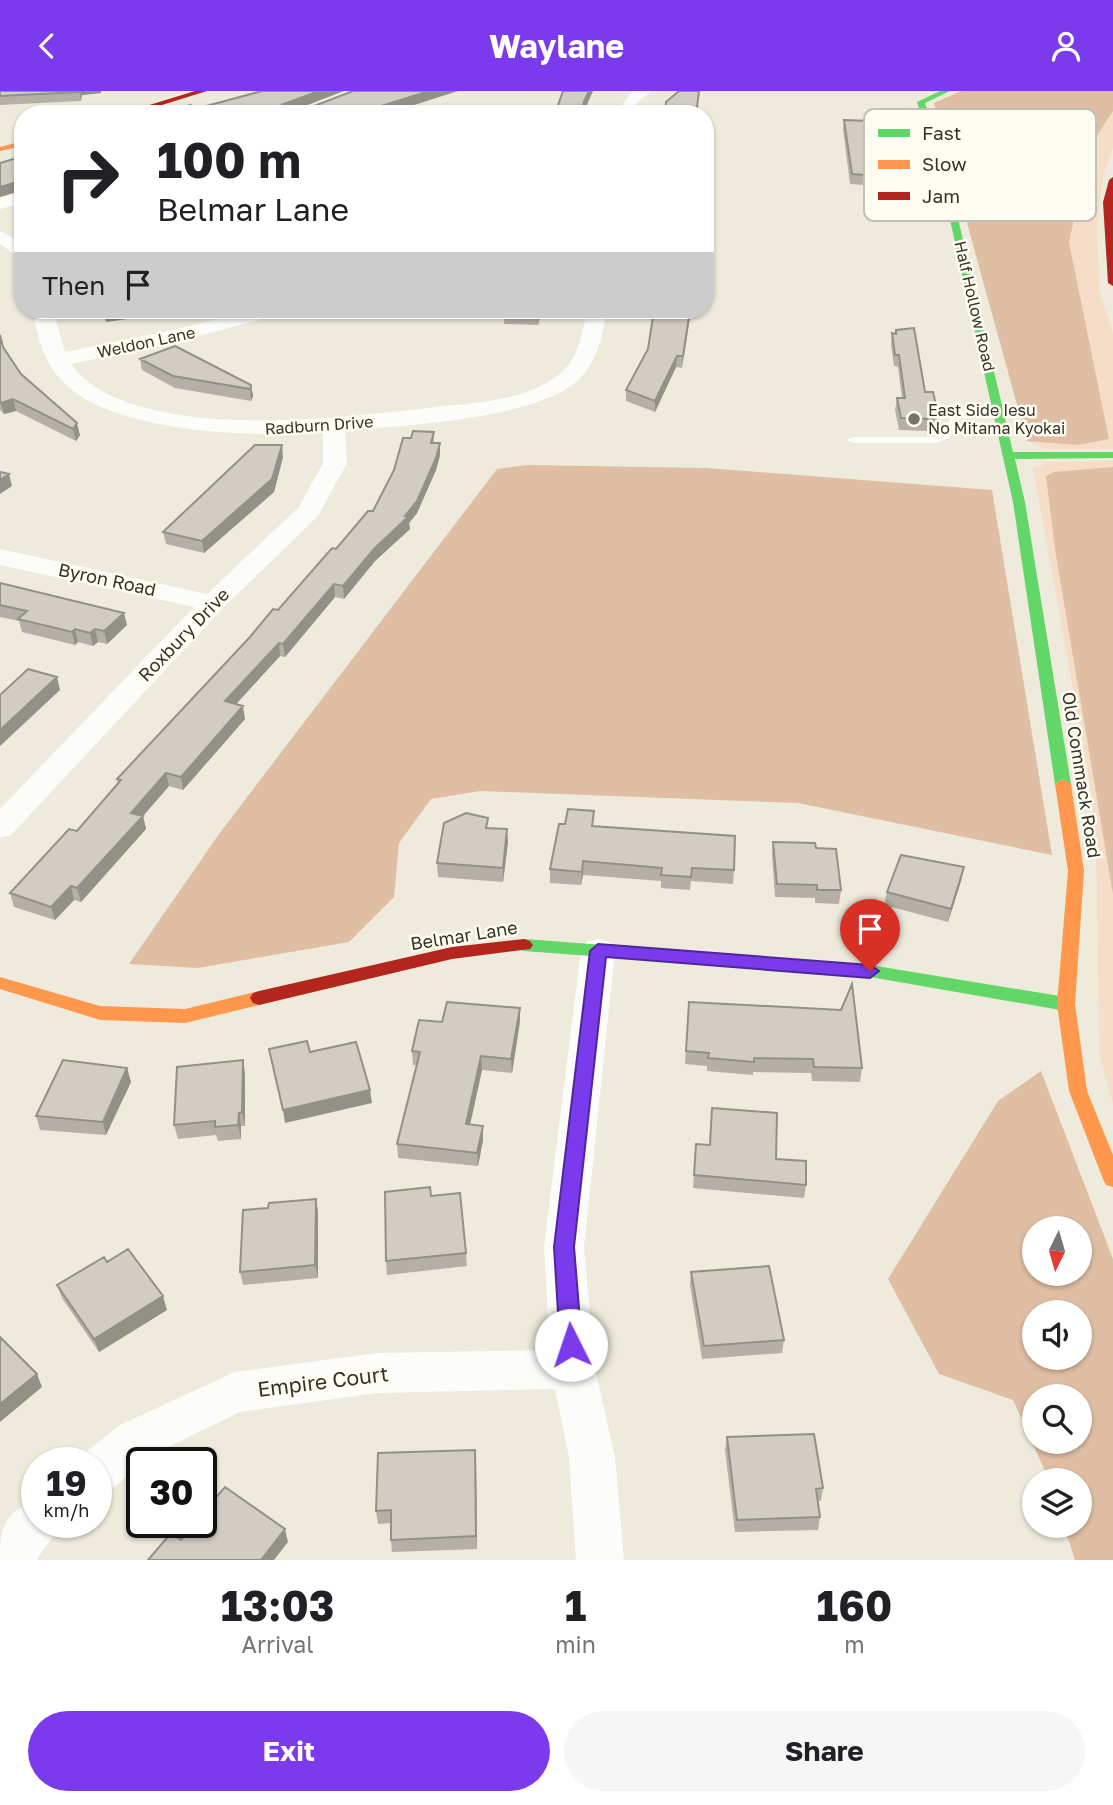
<!DOCTYPE html>
<style>
body{margin:0;font-family:"Golos Text",sans-serif;background:#f6f6f6;color:#202124;height:100vh;display:flex;flex-direction:column;font-size:26px;white-space:nowrap}
*{box-sizing:border-box;margin:0}
p{font-size:23px;color:#757577}
.icon{flex:none;width:38px;height:38px;fill:none;stroke:currentColor;stroke-width:2;stroke-linecap:round;stroke-linejoin:round}
.map{position:relative;height:1469px;overflow:hidden}
.drawer{display:flex;flex-direction:column;background:#fff;flex:1}
.drawer>*{flex:none}
.guide{position:absolute;left:14px;top:14px;width:700px;height:214px;border-radius:28px;box-shadow:0 2px 5px #0004;background:#fff;color:#202124;overflow:hidden}
.needle{width:46px;rotate:185deg}
.controls{position:absolute;left:1022px;top:1125px;display:grid;gap:14px}
.controls a{display:grid;place-items:center;width:70px;height:70px;border-radius:50%;background:#fff;box-shadow:0 2px 5px #0004;font-size:35px}
.speed{position:absolute;left:21px;top:1356px;display:flex;gap:14px;font-size:35px;font-weight:700;text-align:center}
.speed>*{display:grid;place-content:center;width:91px;height:91px;border-radius:50%;background:#fff;box-shadow:0 2px 5px #0004;line-height:1}
.speed small{font-size:18px;font-weight:400}
.speed .limit{border:4px solid #111;border-radius:10px;background:#fff;color:#111}
.pin{position:absolute;display:grid;place-items:center;width:60px;height:60px;color:#fff;margin:-72px -30px;border-radius:50% 50% 50% 0;rotate:-45deg;box-shadow:0 0 7px #0007}
.pin .icon{rotate:45deg}
.me{position:absolute;width:77px;margin:-38px;rotate:356deg;stroke-linejoin:round;filter:drop-shadow(0 0 5px #0008)}
.turn{display:flex;align-items:center;gap:24px;height:147px;padding:0 28px;font-size:32px}
.turn .icon{width:91px;height:91px;stroke-width:2.5}
.turn b{display:block;font-size:49px;line-height:60px}
.then{display:flex;align-items:center;height:66px;padding:0 28px;background:#0003;gap:14px;font-size:26px}
.eta{display:flex;justify-content:space-evenly;align-items:center;height:119px;text-align:center}
.eta b{font-size:42px;font-weight:700;line-height:49px}
.action{display:flex;gap:14px;margin-top:auto;padding:14px 28px}
.action a{flex:1;height:80px;border-radius:42px;background:#7c3aed;color:#fff;font-size:28px;font-weight:700;line-height:80px;text-align:center}
.action a+a{background:#f6f6f6;color:#202124}
header{display:flex;justify-content:space-between;align-items:center;height:91px;padding:0 28px;background:#7c3aed;color:#fff;font-size:32px;font-weight:700}
.map>svg:first-child{display:block}
.green{fill:#f5ddc8}
.forest{fill:#dfbea3;fill-rule:evenodd}
.lines{fill:none;stroke-linecap:round;stroke-linejoin:round}
.lane{fill:#fcfcfa;fill-rule:evenodd}
.street{fill:#fcfcfa;fill-rule:evenodd}
.fast{fill:#63d668;fill-rule:evenodd}
.slow{fill:#ff974d;fill-rule:evenodd}
.jam{fill:#b3261e;fill-rule:evenodd}
.wall{fill:#b5b0a7}
.shaded-wall{fill:#939088}
.building{fill:#d2cdc2;stroke:#939088;stroke-width:2}
.route{fill:#7c3aed;stroke:#51269a;stroke-width:2}
.poi-dot{fill:#767367;stroke:#fffcf1;stroke-width:2.5}
.labels{text-anchor:middle;stroke-width:5;stroke-linejoin:round;paint-order:stroke}
.far-street-label{font-size:16px;fill:#353328;stroke:#fffcf1}
.far-poi-label{font-size:16px;fill:#353328;stroke:#fffcf1;text-anchor:start}
.street-label{font-size:18px;fill:#353328;stroke:#fffcf1}
.near-street-label{font-size:21px;fill:#353328;stroke:#fffcf1}
.key{fill:#fffcf1;stroke:#c2c0b5;stroke-width:2}
.key-label{font-size:19px;fill:#353328}
</style>
<header><svg class="icon" aria-label="back" viewBox="0 0 24 24"><path d="M15 5l-7 7 7 7"/></svg>Waylane<svg class="icon" aria-label="person" viewBox="0 0 24 24"><circle cx="12" cy="8" r="4"/><path d="M4 21q1-7 8-7t8 7"/></svg></header>
<div class="map">
<svg width="1113" height="1469" viewBox="0 0 1113 1469">
<rect width="100%" height="100%" fill="#eeebdc"/>
<path class="green" d="M1113,20v37l-10,27 -6,52 2,63 14,43v116h-68l-18,-8 51,4 31,-6 -40,-197 21,-96z
M1113,370v643l-14,-50 -2,-171 -5,-88 -59,-328 11,-2 -2,-3z"/>
<path class="forest" d="M961,0h152v20l-23,35 -21,96 40,197 -31,6 -51,-4 -93,-338z
M527,374l180,3 285,22 60,365 -254,-52 -318,-12 -49,8 -32,44 -5,54 -45,45 -151,26 -69,-4 90,-130 278,-365z
M1113,376v427l-58,-345 -9,-73 8,-4z
M1041,980l72,188v301h-38l-11,-34h16v-45l-31,-1 -36,-80 -74,-26 -51,-95 110,-178zM1034,1138h46v45h-46zM1034,1222h46v45h-46zM1034,1306h46v45h-46z"/>
<g class="lines">
<path class="lane" d="M966,319l35,1 6,3 -6,3 -40,1 -12,20 -13,5h-83l-6,-3 6,-3h81l7,-3 12,-20z"/>
<path class="street" d="M633,0h18l-13,11 -7,12h-16z
M23,101v11l-23,6v-11z
M0,140l23,12v17l-23,-16z
M33,219h20l12,42 109,-22 78,-20h32l-3,4 -105,28 -105,22c58,79 262,55 348,45 45,-6 100,-5 138,-33 22,-16 25,-42 30,-66h20c-4,23 -8,46 -24,65 -36,44 -181,51 -238,55l2,33 -29,53 -96,93 -211,226 -11,3v-29l194,-202 -194,-42v-16l207,45 92,-87 24,-44v-31c-68,6 -209,1 -259,-49 -20,-20 -27,-46 -31,-73z
M598,848l12,3 5,9 -31,296 11,122 20,88 9,103h-48l-7,-103 -14,-68 -178,4 -137,19 -88,43 -40,34 -16,6v-32h-19l3,-6 40,-32 115,-53 142,-19 173,-3 -6,-103 37,-296 5,-9z
M37,1409v23h23c-5,15 -16,23 -23,37h-37c0,-34 3,-46 37,-60z"/>
<path class="fast" d="M940,0h10l-25,12 27,90 61,259h100v6l-98,1 10,43 46,282 -8,5 -8,-5 -42,-282 -69,-309 -27,-91z
M524,848l346,26 196,32 6,2 3,5 -3,5 -6,2 -196,-34 -346,-26 -6,-2 -3,-4 3,-4z"/>
<path class="slow" d="M23,50v5l-23,5v-4z
M1063,688l8,5 13,87 -9,133 12,87 26,64v32l-7,-2 -3,-6 -34,-88 -12,-87 11,-133 -13,-87z
M0,886l100,29 85,3 74,-18 6,2 3,5 -3,5 -6,2 -74,18 -85,-3 -100,-31z"/>
<path class="jam" d="M195,0h12l-74,23h-13z
M1113,86v109l-5,-3 -5,-81 6,-22z
M524,848l6,2 3,4 -3,4 -78,10 -193,46 -6,-2 -3,-5 3,-5 6,-2 193,-44z"/>
</g>
<path class="wall" d="M0,0h101v2l-19,2 -1,6 -81,4z
M844,29l39,48 -4,18 -29,-2 -7,-55z
M23,104v14l-4,-2 -2,-10z
M505,219h36l-3,15 -34,-1z
M691,219l-9,58 -6,-1 -21,45 -29,-11v-11l22,-41z
M896,239l29,62 13,22 -2,12h-4l-1,5 -32,-1 -4,-20 2,-12h5l-4,-31 -4,-1 -3,-21 1,-12 4,1z
M0,242l3,14 18,27 59,61 -4,6 -60,-30 -12,3 -4,-4z
M140,268l111,26 2,11 -2,5 -76,-13 -33,-18z
M434,341v11l6,12 -4,15 -19,43 -8,10 1,6 -35,32 -31,38 -9,-2 -50,60 -5,-1 -44,48 9,15 -62,71 -14,-4 -26,30 3,13 -65,73 -7,-2 -19,20 -41,-13 -4,-14 67,-62 41,-48 -1,-4 161,-169 95,-99 38,-73z
M283,366l-9,35 -70,61 -38,-9 -3,-12z
M0,492l127,42 -20,19 -9,-2 -5,4 -15,-4 -3,3 -53,-13 -3,-11 -19,-4z
M594,735l140,44 -1,14 -42,-3 -1,9 -29,-2v-7l-78,-6 -2,10 -31,-2v-14z
M488,737l20,14 -5,40 -65,-5 -1,-14z
M773,751l43,6 25,42 -2,14 -24,-1v-5l-40,-1 -3,-42z
M964,776l-3,14 -13,41 -64,-17 3,-13z
M689,911l173,66 -2,14 -48,-1 -1,-8 -58,-1v3l-46,-4v-5l-22,-2z
M520,917v13l-8,52 -30,-3 -12,55 13,1v14l-5,26 -80,-8 -1,-14 20,-79h-4l-1,-14 30,-29z
M127,977l4,14 -25,53 -66,-5 -4,-14z
M245,982v53h-4v13l-23,2 -2,-6 -38,4 -4,-14z
M712,1017l64,51 30,26 -2,13 -111,-10 3,-44 13,1z
M431,1105l35,57 1,13 -80,9 -1,-14z
M316,1108l2,13v66l-75,7 -3,-13 28,-64z
M107,1171l60,48 -68,42 -37,-54 -5,-13z
M691,1181l93,68 -2,13 -80,6 -12,-74z
M727,1346l96,51 -2,13h-3l2,16 -2,13 -83,2 -10,-82z
M476,1371l1,87 -85,3 -1,-12v-17l-13,1 -2,-13z"/>
<path class="shaded-wall" d="M80,0h21v2l-19,2 -1,6z
M319,0h25l-60,23 -3,-9z
M429,0h29l-72,23h-30z
M589,0h4l-10,23h-2l3,-13z
M699,0l-2,23h-12z
M23,89v10l-23,7v-10z
M111,219h29l2,7 -36,5 -2,-11z
M539,219h2l-3,15v-11z
M690,219h1l-9,58 1,-12z
M677,265l-1,11 -21,45v-11z
M251,294l2,11 -2,5 -1,-12z
M13,308l3,12 -12,3 -3,-11z
M77,332l3,12 -4,6 -3,-12z
M440,352v12l-4,15 -19,43 -8,10 1,6 -35,32 -31,38 -1,-13 31,-37 31,-33z
M282,354l1,12 -9,35 -70,61 -2,-12z
M9,383l3,12 -12,8v-14z
M334,493l1,13 -50,60 -2,-13z
M124,522l3,12 -20,19 -3,-13z
M75,538l3,13 -3,3 -3,-13z
M95,538l3,13 -5,4 -3,-13z
M279,552l1,13 -53,58 -2,-13z
M57,586l3,13 -60,56v-16z
M243,615l2,13 -62,71 -2,-13z
M166,682l3,13 -26,30 3,13 -65,73 -4,-14 54,-75z
M507,738l1,13 -5,40v-14z
M583,770v14l-2,10 1,-13z
M964,776l-3,14 -13,41 3,-13z
M71,795l3,14 -19,20 -4,-13z
M520,917v13l-8,52 -1,-14z
M481,965l1,14 -15,68 -1,-14z
M243,969l2,13v53l-3,-14z
M127,977l4,14 -25,53 -3,-13z
M370,999l2,13 -87,20 -2,-13z
M239,1022l2,13v13l-3,-14z
M483,1035v14l-5,26 -1,-13z
M316,1108l2,13v66l-3,-13z
M163,1205l4,14 -68,42 -5,-13z
M37,1283l5,13 -42,35v-18z
M475,1359l1,12 1,87 -1,-13z
M285,1438l3,13 -14,18h-13z"/>
<path class="building" d="M0,0h80l-1,1 -79,4z
M262,0h57l-38,14 28,3 44,-17h76l-73,23h-196l30,-9 9,3z
M563,0h26l-5,10 -3,13h-26z
M679,0h20l-2,16 -12,7h-20l1,-12z
M433,16l18,7h-15z
M844,29l28,1 11,47h-4l1,8 -28,-2z
M23,65v32v-8l-23,7v-24z
M505,219h34l-1,4 -34,-1z
M654,219h36l-7,46h-6l-22,45 -29,-11 22,-41z
M914,237l11,64h8l5,22h-6l1,5 -32,-1 -4,-20h8l-6,-43h-4l-3,-22 4,1v-4z
M0,244l3,12 18,27 56,49 -4,6 -60,-30 -12,4 -1,-2z
M175,255l76,39 -1,4 -77,-13 -33,-17z
M413,340l21,1 -3,11h9l-4,15 -19,43 -12,15h4l-35,33 -31,37 -9,-2 -51,60 -4,-1 -54,58 18,5 -62,71 -15,-4 -35,40 12,3 -66,72 -6,-2 -20,21 -41,-14 59,-64 8,2 44,-51 -4,-1 133,-142 23,-28 5,1 54,-62 4,1 32,-38h5l21,-41 9,-32h8z
M255,354h27l-10,34 -70,62 -39,-9z
M0,381l9,2 -9,6z
M0,492l124,30 -20,18 -9,-2 -5,4 -15,-4 -3,3 -54,-13 9,-8 -27,-6z
M28,578l29,8 -57,53v-35z
M568,718l26,2 -2,15 143,10 -1,34 -42,-2 -1,9 -30,-2 1,-7 -79,-7 -1,11 -32,-3 9,-45h6z
M466,722l22,5 -2,10 21,1 -4,39 -66,-5 7,-40z
M773,751l42,1 1,5 20,1 5,41h-24v-5l-40,-1z
M901,764l63,12 -13,42 -64,-17z
M852,893l10,84 -48,-1 -1,-8 -59,-1v4l-46,-4 1,-5 -23,-2 3,-49 152,8z
M447,911l73,6 -9,51 -30,-3 -15,68 17,2 -6,27 -80,-9 23,-92 -8,-1 7,-31 23,2z
M307,950l3,11 46,-10 14,48 -87,20 -14,-61z
M63,969l64,8 -24,54 -67,-6z
M243,969l-1,52 -3,1 -1,12 -23,2v-6l-41,4 3,-58z
M712,1017l65,5 -1,46 30,2v24l-112,-10 2,-31 14,1z
M430,1096l1,9 29,-3 6,60 -80,8 -1,-69z
M316,1108l-1,66 -75,7 3,-62 25,-2 1,-5z
M128,1158l35,47 -69,43 -37,-54 47,-28 3,5z
M769,1175l15,74 -80,6 -13,-74z
M0,1246l37,37 -37,30z
M814,1343l9,54 -7,1 4,28 -83,3 -10,-83z
M475,1359l1,86 -85,4v-30l-15,1 2,-58z
M225,1396l60,42 -24,31h-113l23,-27 10,7 14,-17h6v-8z"/>
<path class="route" d="M598,853l272,21 9,6 -9,7 -264,-21 -32,290 8,98 -3,7 -8,3 -8,-3 -3,-7 -6,-98 36,-296z"/>
<circle class="poi-dot" cx="914" cy="328" r="7"/>
<g class="labels">
<g class="far-street-label">
<text transform="translate(975 215) rotate(77)" y="6">Half Hollow Road</text>
<text transform="translate(146 251) rotate(-12)" y="6">Weldon Lane</text>
<text transform="translate(319 334) rotate(-4)" y="6">Radburn Drive</text>
</g>
<g class="far-poi-label">
<text x="928" y="325">East Side Iesu<tspan x="928" dy="18">No Mitama Kyokai</tspan></text>
</g>
<g class="street-label">
<text transform="translate(107 489) rotate(12)" y="6">Byron Road</text>
<text transform="translate(184 544) rotate(-46)" y="6">Roxbury Drive</text>
<text transform="translate(1081 684) rotate(81)" y="6">Old Commack Road</text>
<text transform="translate(464 845) rotate(-9)" y="6">Belmar Lane</text>
</g>
<g class="near-street-label">
<text transform="translate(323 1291) rotate(-7)" y="7">Empire Court</text>
</g>
</g>
<rect x="864" y="18" width="232" height="112" rx="10" class="key"/>
<rect x="878" y="38" width="32" height="8" fill="#63d668"/>
<rect x="878" y="69" width="32" height="9" fill="#ff974d"/>
<rect x="878" y="101" width="32" height="8" fill="#b3261e"/>
<g class="key-label">
<text x="922" y="49">Fast</text>
<text x="922" y="80">Slow</text>
<text x="922" y="112">Jam</text>
</g>
</svg>
<div class="controls">
<a><svg class="needle" viewBox="-14 -14 28 28"><path d="M0-13l5 13h-10z" fill="#e53935"/><path d="M0 13l5-13h-10z" fill="#757577"/></svg></a>
<a><svg class="icon" aria-label="sound" viewBox="0 0 24 24"><path d="M4 9h4l5-4v14l-5-4H4zM17 9q2 3 0 6"/></svg></a>
<a><svg class="icon" aria-label="search" viewBox="0 0 24 24"><circle cx="10" cy="10" r="6"/><path d="M15 15l6 6"/></svg></a>
<a><svg class="icon" aria-label="layers" viewBox="0 0 24 24"><path d="M12 4l9 5-9 5-9-5zM3 14l9 5 9-5"/></svg></a>
</div>
<div class="speed"><div>19<small>km/h</small></div><div class="limit">30</div></div>
<div class="pin" style="left:870px;top:880px;background:#d93025"><svg class="icon" aria-label="arrive" viewBox="0 0 24 24"><path d="M6 21V4h12l-3 4 3 4H6"/></svg></div>
<svg class="me" style="left:571px;top:1254px" viewBox="-20 -20 40 40"><circle r="19" fill="#fff"/><path d="M0-13L10 11 0 6-10 11z" fill="#7c3aed"/></svg>
<div class="guide">
<div class="turn"><svg class="icon" aria-label="right" viewBox="0 0 24 24"><path d="M7 20v-9h11M14 6l5 5-5 5"/></svg><div><b>100 m</b>Belmar Lane</div></div>
<div class="then">Then<svg class="icon" aria-label="arrive" viewBox="0 0 24 24"><path d="M6 21V4h12l-3 4 3 4H6"/></svg></div>
</div>
</div>
<section class="drawer">
<div class="eta">
<div><b>13:03</b><p>Arrival</p></div>
<div><b>1</b><p>min</p></div>
<div><b>160</b><p>m</p></div>
</div>
<div class="action"><a>Exit</a><a>Share</a></div>
</section>
